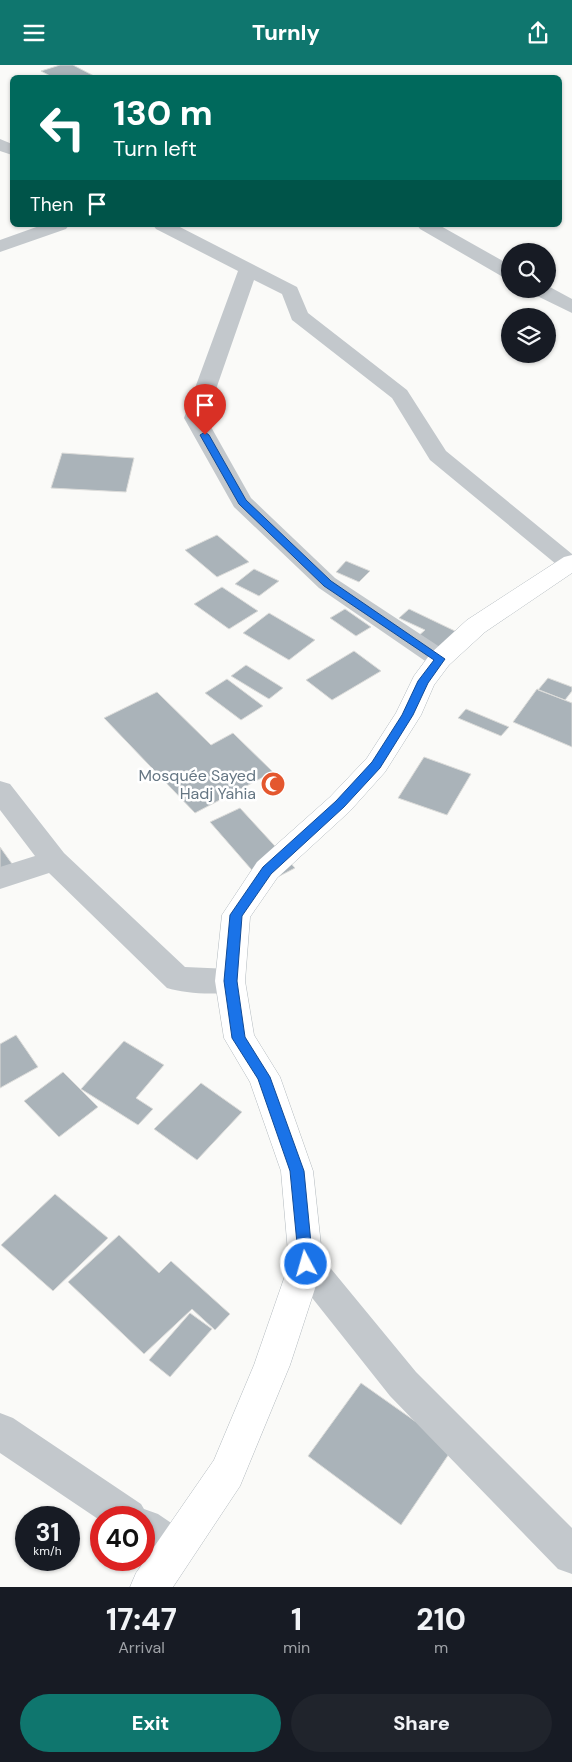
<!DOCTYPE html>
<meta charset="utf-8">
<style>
body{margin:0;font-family:"DM Sans",sans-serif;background:#20242c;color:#f1f3f6;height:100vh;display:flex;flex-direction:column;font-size:19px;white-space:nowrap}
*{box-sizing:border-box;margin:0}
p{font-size:16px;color:#9ea1a6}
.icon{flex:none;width:28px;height:28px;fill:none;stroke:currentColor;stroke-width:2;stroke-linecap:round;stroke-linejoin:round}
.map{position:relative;height:1522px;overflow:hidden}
.sheet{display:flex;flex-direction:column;background:#171b24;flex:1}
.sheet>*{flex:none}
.hud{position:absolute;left:10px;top:10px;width:552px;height:152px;border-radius:8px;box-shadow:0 1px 4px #0004;background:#00695c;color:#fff;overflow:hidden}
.buttons{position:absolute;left:501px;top:178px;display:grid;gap:10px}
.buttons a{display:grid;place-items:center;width:55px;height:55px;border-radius:50%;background:#171b24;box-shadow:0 1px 4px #0004;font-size:25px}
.speed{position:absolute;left:15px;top:1441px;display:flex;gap:10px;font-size:25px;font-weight:700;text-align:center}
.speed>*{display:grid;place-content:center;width:65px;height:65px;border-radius:50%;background:#171b24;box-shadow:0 1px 4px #0004;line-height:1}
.speed small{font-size:12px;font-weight:400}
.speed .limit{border:8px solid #d22;background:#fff;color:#111}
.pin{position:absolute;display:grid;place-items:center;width:42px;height:42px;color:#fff;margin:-51px -21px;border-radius:50% 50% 50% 0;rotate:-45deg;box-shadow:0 0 5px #0007}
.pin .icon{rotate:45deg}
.me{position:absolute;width:55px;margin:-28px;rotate:354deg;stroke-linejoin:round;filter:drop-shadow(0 0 4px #0008)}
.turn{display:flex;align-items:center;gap:18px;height:105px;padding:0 20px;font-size:22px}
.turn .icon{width:65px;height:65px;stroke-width:2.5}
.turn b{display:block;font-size:35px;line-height:42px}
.then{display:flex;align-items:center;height:48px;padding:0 20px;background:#0003;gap:10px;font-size:19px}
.eta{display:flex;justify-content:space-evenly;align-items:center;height:85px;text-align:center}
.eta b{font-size:30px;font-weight:800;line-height:35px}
.button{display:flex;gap:10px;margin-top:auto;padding:10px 20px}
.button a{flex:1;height:58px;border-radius:30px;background:#0f766e;color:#fff;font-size:20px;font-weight:800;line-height:58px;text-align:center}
.button a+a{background:#20242c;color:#f1f3f6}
header{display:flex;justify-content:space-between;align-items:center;height:65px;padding:0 20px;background:#0f766e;color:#fff;font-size:22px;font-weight:800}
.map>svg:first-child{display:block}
.building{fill:#aab3b9;stroke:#dcdcda}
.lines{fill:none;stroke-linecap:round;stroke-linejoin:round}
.secondary-casing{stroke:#b3babf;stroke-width:1}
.street{fill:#c3c8cc;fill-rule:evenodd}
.secondary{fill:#fff;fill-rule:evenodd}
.route{fill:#1a73e8;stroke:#114b97}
.labels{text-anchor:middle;stroke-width:5;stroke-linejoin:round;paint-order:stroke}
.poi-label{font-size:16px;fill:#657683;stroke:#fff;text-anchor:end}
</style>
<header><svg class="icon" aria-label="menu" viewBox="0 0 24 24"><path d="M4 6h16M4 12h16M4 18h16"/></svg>Turnly<svg class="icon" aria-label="share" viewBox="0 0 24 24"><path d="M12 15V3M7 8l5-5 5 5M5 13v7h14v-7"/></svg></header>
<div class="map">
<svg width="572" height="1522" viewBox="0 0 572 1522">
<rect width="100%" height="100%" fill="#fafaf8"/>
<path class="building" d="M60,0h13l23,12h-44l-11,-6z
M62,388l72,5 -8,34 -75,-4z
M217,470l32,27 -32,15 -32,-27z
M346,496l24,10 -11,11 -23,-10z
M254,504l25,12 -20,15 -24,-12z
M222,522l36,24 -29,18 -35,-25z
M345,544l26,18 -15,9 -26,-18z
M409,544l48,23 -18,17 -23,-11 9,-8 -26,-12z
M269,548l46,27 -26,20 -46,-27z
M354,586l27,20 -49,29 -26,-20z
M246,600l37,23 -14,11 -38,-23z
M548,613l24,9v4l-7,9 -27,-10z
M227,614l36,27 -22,14 -36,-27z
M537,624l35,14v44l-59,-25z
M157,627l54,53 22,-12 40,39 -78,41 -91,-95z
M466,644l43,18 -8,9 -43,-18z
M424,692l47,17 -24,41 -49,-17z
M240,743l55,60 -31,16 -54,-62z
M0,782l15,21 -15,7z
M16,970l22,32 -38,21v-44z
M124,976l40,24 -28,33 17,11 -15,16 -57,-36z
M63,1007l35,35 -39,30 -35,-36z
M201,1018l41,29 -45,48 -43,-31z
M55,1129l53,44 -55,53 -52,-46z
M119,1170l40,38 12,-12 59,53 -15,16 -23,-21 -48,45 -76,-72z
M190,1248l22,16 -42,48 -21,-17z
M361,1318l92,65 -52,77 -93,-69z"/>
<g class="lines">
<defs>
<path id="secondary" d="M572,490v18l-87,59 -36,33 -15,20 -13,30 -36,57 -35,39 -73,67 -27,39 -5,64 9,54 26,42 33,94 10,93 -33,101 -50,121 -67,101h-43l6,-14 78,-113 40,-95 35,-101 -8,-93 -31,-89 -26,-44 -9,-57 7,-66 35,-53 73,-65 37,-39 29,-45 18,-37 17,-23 36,-33 97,-63z"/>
</defs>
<use href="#secondary" class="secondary-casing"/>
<path class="street" d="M0,74l12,5v11l-12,-4z
M42,160h27l-3,4 -66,23v-12z
M153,160h23l121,62 11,26 99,77 39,61 126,103v17l-10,-2 -132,-109 -38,-62 -100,-78 -10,-26 -28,-14 -48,138 45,80 84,80 114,75 3,6 -3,6 -9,2 -9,-2 -112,-77 -85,-81 -50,-89 54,-147 -82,-42z
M417,160h22l71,40v14l-7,-2 -83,-48z
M548,221l24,13v14l-41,-20 -3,-4h20z
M0,716l10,3 54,69 121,114 45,2 11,3 4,9 -4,9c-19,6 -55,4 -74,-2l-118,-115 -49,16v-22l35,-11 -35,-46z
M306,1183l12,5 98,119 156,156v46l-14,-5 -168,-173 -96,-121 -5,-11 5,-11z
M0,1348l13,5 128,86 3,5 14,5 31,21 5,14 -5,14 -14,5 -14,-5 -17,-12v-34h-43v4l-101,-68z"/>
<use href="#secondary" class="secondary"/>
</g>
<path class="route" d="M205,367l4,3 37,65 85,81 114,78 -17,24 -15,32 -33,53 -36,39 -73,67 -29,42 -5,65 8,56 25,40 34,94 9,93 -2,5 -5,1 -5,-1 -2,-5 -9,-93 -32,-92 -26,-41 -8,-57 6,-66 33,-48 73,-66 36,-39 30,-47 16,-34 16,-21 -110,-74 -85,-82 -39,-69z"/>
<defs>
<symbol id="mosque-disc" viewBox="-11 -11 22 22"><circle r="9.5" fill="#e4572e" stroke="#fff"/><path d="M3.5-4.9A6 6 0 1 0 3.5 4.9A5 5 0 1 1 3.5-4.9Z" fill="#fff"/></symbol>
</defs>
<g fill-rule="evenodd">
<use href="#mosque-disc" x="259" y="705" width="28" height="28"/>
</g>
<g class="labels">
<g class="poi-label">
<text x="256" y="716">Mosquée Sayed<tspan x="256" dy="18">Hadj Yahia</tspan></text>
</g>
</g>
</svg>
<div class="buttons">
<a><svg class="icon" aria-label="search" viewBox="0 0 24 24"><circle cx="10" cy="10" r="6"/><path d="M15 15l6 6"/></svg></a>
<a><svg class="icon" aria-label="layers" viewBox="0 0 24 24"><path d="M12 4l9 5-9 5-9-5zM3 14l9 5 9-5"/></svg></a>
</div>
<div class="speed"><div>31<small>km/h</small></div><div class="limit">40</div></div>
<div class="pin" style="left:205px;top:370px;background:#d93025"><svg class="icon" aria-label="arrive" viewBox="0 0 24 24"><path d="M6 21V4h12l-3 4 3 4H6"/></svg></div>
<svg class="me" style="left:306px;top:1199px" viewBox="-20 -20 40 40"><circle r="17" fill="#1a73e8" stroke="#fff" stroke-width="3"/><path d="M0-11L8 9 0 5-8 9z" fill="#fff"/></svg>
<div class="hud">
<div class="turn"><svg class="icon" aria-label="left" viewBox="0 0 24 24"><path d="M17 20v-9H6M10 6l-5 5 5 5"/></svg><div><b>130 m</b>Turn left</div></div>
<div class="then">Then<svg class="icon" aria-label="arrive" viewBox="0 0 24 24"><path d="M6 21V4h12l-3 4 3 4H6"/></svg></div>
</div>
</div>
<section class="sheet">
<div class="eta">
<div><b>17:47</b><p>Arrival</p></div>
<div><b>1</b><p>min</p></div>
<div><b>210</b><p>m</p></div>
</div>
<div class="button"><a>Exit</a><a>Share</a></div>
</section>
